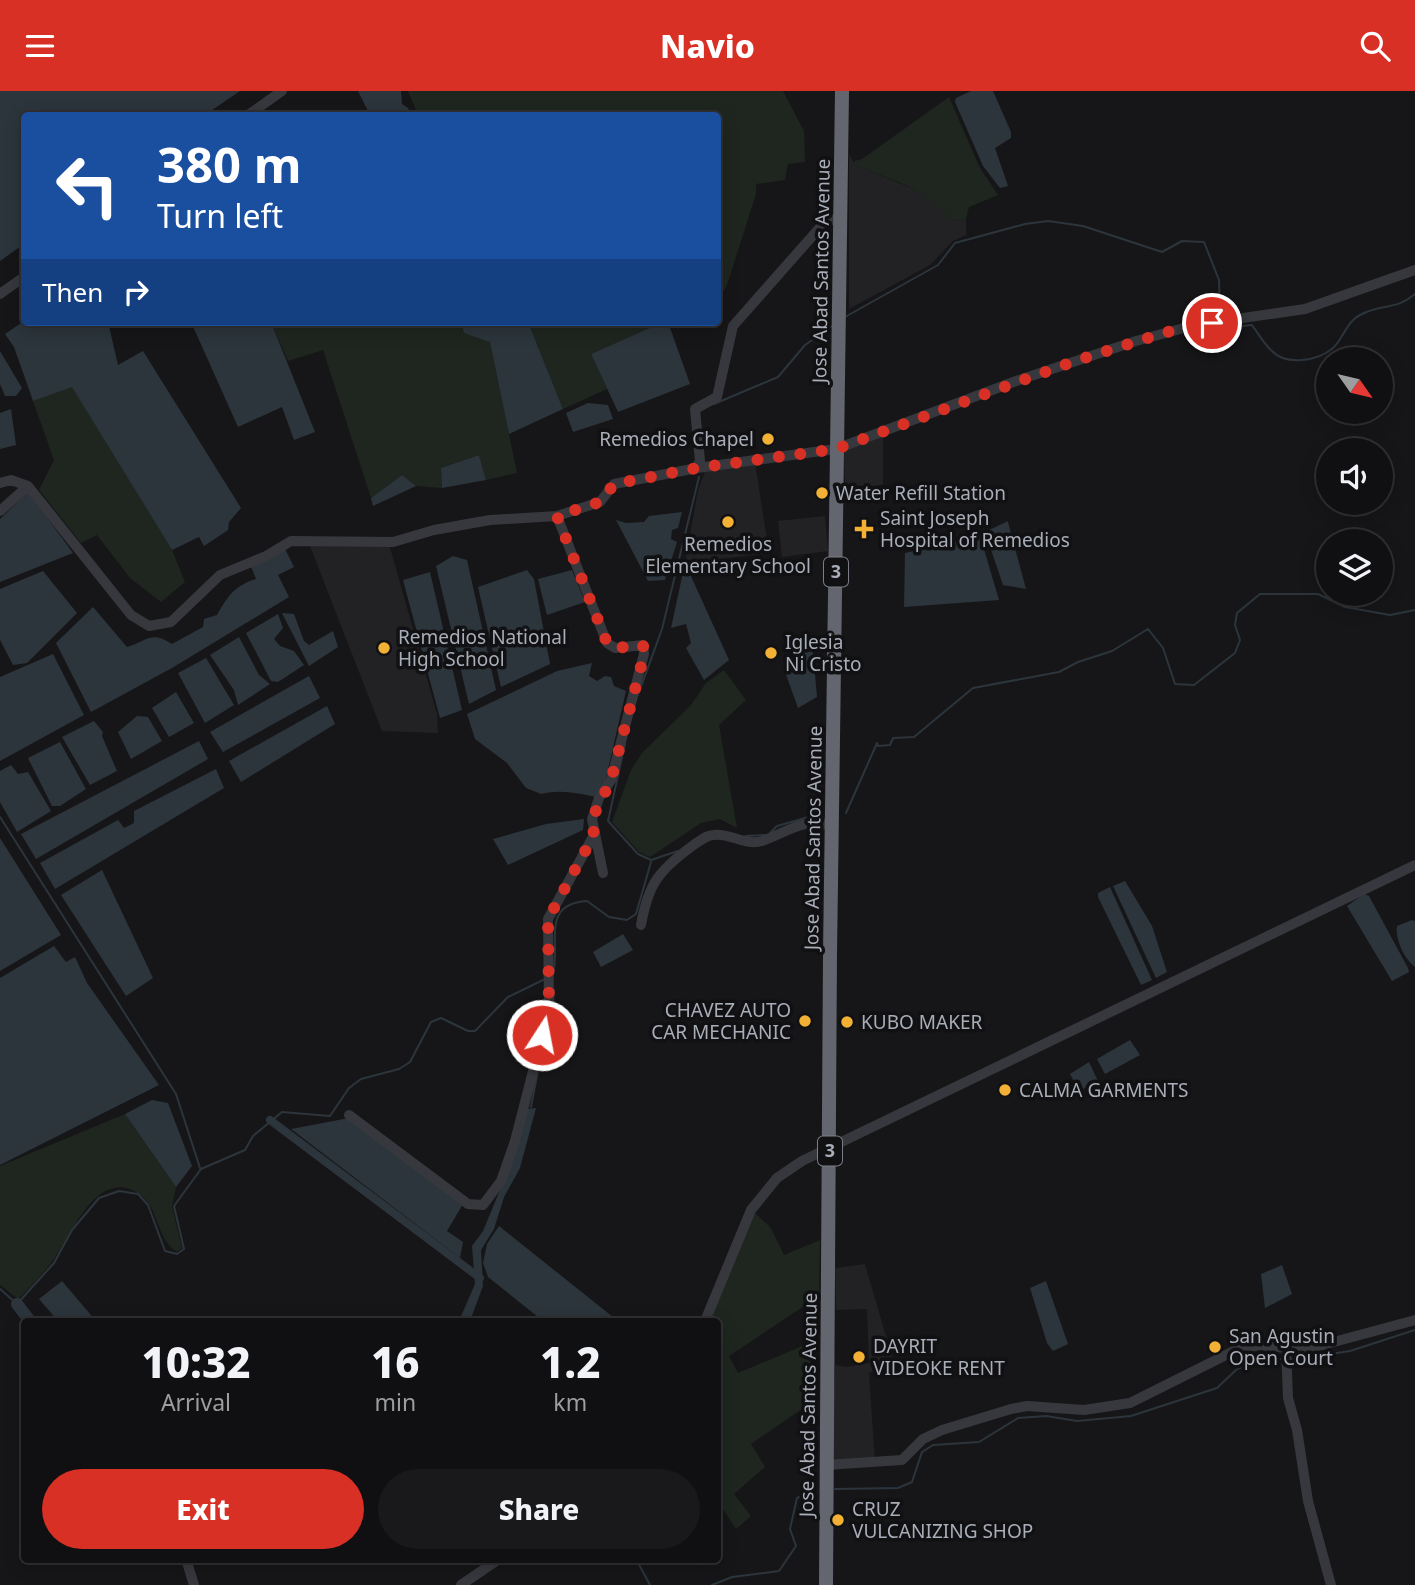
<!DOCTYPE html>
<style>
body{margin:0;font-family:"Noto Sans",sans-serif;background:#19191b;color:#f1f3f6;height:100vh;display:flex;flex-direction:column;font-size:26px;white-space:nowrap}
*{box-sizing:border-box;margin:0}
p{font-size:23px;color:#9c9d9f}
.icon{flex:none;width:38px;height:38px;fill:none;stroke:currentColor;stroke-width:2;stroke-linecap:round;stroke-linejoin:round}
.map{position:relative;flex:1;overflow:hidden}
.side{position:absolute;left:21px;top:1227px;width:700px;height:245px;display:flex;flex-direction:column;background:#101012;border-radius:7px;box-shadow:0 4px 18px #0003,0 0 0 2px #303032}
.side>*{flex:none}
.top-card{position:absolute;left:21px;top:21px;width:700px;height:214px;border-radius:7px;box-shadow:0 4px 18px #0003,0 0 0 2px #303032;background:#1a4fa0;color:#fff;overflow:hidden}
.needle{width:46px;rotate:124deg}
.buttons{position:absolute;left:1316px;top:256px;display:grid;gap:14px}
.buttons a{display:grid;place-items:center;width:77px;height:77px;border-radius:50%;background:#101012;box-shadow:0 4px 18px #0003,0 0 0 2px #303032;font-size:35px}
.pin{position:absolute;display:grid;place-items:center;width:60px;height:60px;color:#fff;margin:-30px;border:4px solid #fff;border-radius:50%;box-shadow:0 2px 7px #0007}
.me{position:absolute;width:77px;margin:-38px;rotate:11deg;stroke-linejoin:round;filter:drop-shadow(0 0 5px #0008)}
.turn{display:flex;align-items:center;gap:24px;height:147px;padding:0 21px;font-size:32px}
.turn .icon{width:91px;height:91px;stroke-width:2.5}
.turn b{display:block;font-size:49px;line-height:60px}
.then{display:flex;align-items:center;height:66px;padding:0 21px;background:#0003;gap:14px;font-size:26px}
.eta{display:flex;justify-content:space-evenly;align-items:center;height:119px;text-align:center}
.eta b{font-size:42px;font-weight:800;line-height:49px}
.cta{display:flex;gap:14px;margin-top:auto;padding:14px 21px}
.cta a{flex:1;height:80px;border-radius:42px;background:#d93025;color:#fff;font-size:28px;font-weight:800;line-height:80px;text-align:center}
.cta a+a{background:#19191b;color:#f1f3f6}
header{display:flex;justify-content:space-between;align-items:center;height:91px;padding:0 21px;background:#d93025;color:#fff;font-size:32px;font-weight:800}
.map>svg:first-child{display:block}
.built{fill:#222225}
.green{fill:#1e261f}
.water{fill:#2c353c}
.lines{fill:none;stroke-linecap:round;stroke-linejoin:round}
.stream{stroke:#2c353c;stroke-width:2}
.canal{stroke:#2c353c;stroke-width:8}
.river{stroke:#2c353c;stroke-width:12}
.minor{stroke:#37383d;stroke-width:10}
.highway{stroke:#63666e;stroke-width:14}
.route{stroke:#d93025;stroke-width:12;stroke-dasharray:0 21.6}
.poi-dot{fill:#f2b134;stroke:#111113;stroke-width:2.5}
.labels{text-anchor:middle;stroke-width:7;stroke-linejoin:round;paint-order:stroke}
.shield{fill:#111113;stroke:#7b7e86;stroke-width:2}
.shield-label{font-size:18px;font-weight:bold;fill:#a8adb8}
.street-label{font-size:19px;fill:#a8adb8;stroke:#111113}
.poi-label{font-size:19px;fill:#a8adb8;stroke:#111113;text-anchor:start}
</style>
<header><svg class="icon" aria-label="menu" viewBox="0 0 24 24"><path d="M4 6h16M4 12h16M4 18h16"/></svg>Navio<svg class="icon" aria-label="search" viewBox="0 0 24 24"><circle cx="10" cy="10" r="6"/><path d="M15 15l6 6"/></svg></header>
<div class="map">
<svg width="1415" height="1494" viewBox="0 0 1415 1494">
<rect width="100%" height="100%" fill="#161618"/>
<path class="built" d="M849,63l6,11 69,28 17,14 8,13 17,-1v16l-13,6 -23,24 -81,44z
M883,343v50l-38,14 -1,-50z
M755,371l14,91 -84,10 13,-73 8,-21z
M825,425l3,35 -46,6 -4,-36z
M308,450l81,3 48,170 1,19 -56,-2z
M865,1173l29,100 -25,9 6,89h-38l-5,-3 3,-94 12,2 22,-4 -2,-54 -31,1 -1,-42z"/>
<path class="green" d="M408,0h375l21,40 1,31 -17,2 -3,16 -29,4v10l-29,91 -9,15v-185h-300z
M949,6l31,71 18,27 -29,12 -3,12 -17,1c-19,-33 -61,-40 -94,-55l-1,-4 8,-2z
M271,231h190l3,11 26,8 27,132 -31,7 -7,-25 -38,13 1,20 -26,-2 -14,-11 -31,23 -48,-148 -35,11z
M528,231h135l-72,32 16,35 -44,20z
M72,295l100,164 13,32 -24,20 -31,-24 -33,-43 -16,8 -42,-53 15,-30 -21,-59z
M724,579l22,30 -27,25 18,103 -17,-9 -19,4 -51,34 -11,-5 -27,-30 19,-52 11,-17 49,-48 15,-22z
M125,1023l51,73 -4,19 10,42 -5,4c-22,-14 -17,-44 -38,-58 -43,-30 -70,47 -88,69 -10,13 -21,25 -33,36l-18,-14v-119z
M753,1120l18,17 13,27 36,-15 -1,56 -90,60 9,17 76,-32 3,51 -8,12 -58,40 14,23 -31,27 17,22 -15,13 -18,-27v-181h-10z"/>
<path class="water" d="M0,0h240l-35,24h-181v129l-24,17z
M358,0h43l1,13 6,4 3,7h-41z
M971,0h22l18,41v6l-16,10 13,38 -8,2 -17,-22 -28,-64 1,-4z
M24,230l84,1 10,43 25,-14 98,157 -12,14 -1,8 -24,16 -5,-9 -27,13 -100,-163 -39,14 -19,-54 -9,-13z
M191,231h35l2,3 43,-3 44,110 -21,8 -12,-33 -44,20z
M461,231h67l35,87 -54,25 -19,-92 -26,-9z
M663,231h5l22,62 -72,28 -27,-58z
M0,260l22,37 -6,8h-11l-5,-12z
M588,312l20,2 5,14 -40,13 -7,-19z
M11,318l5,36 -16,4v-36z
M479,364l7,25 -44,8 -1,-20z
M402,384l14,11 -43,20 -2,-8z
M28,401l45,61 -73,29v-63z
M682,421l-4,16 -6,2 -1,9 6,3 -12,38 -17,1 -32,-61 10,3 18,-1 5,-6z
M1008,430v1l18,67 -23,-4 -18,-53z
M979,441l20,68 -95,7 1,-54 45,-10z
M285,458l9,18 -16,8 11,22 -117,71 -81,44 -35,-69 37,-36 34,40c20,-6 24,-17 45,-3l31,-17 1,-8 13,-4c10,-17 16,-29 39,-36l-6,-15z
M453,465l14,4 29,130 -27,14 -33,-138z
M685,472l44,97 -25,20 -18,-32 5,-5 -5,-19 -15,4z
M527,479l7,9 16,85 -49,23 -23,-100z
M572,479l13,32 -38,13 -9,-36z
M43,480l34,42 -50,50 -14,2 -13,-25v-51z
M430,481l32,138 -22,8 -37,-138z
M282,522l12,1 10,27 5,4 24,-14 5,16 -29,19z
M278,523l5,14 -9,11 6,7 14,5 10,14 -26,17 -7,-1 -25,-48z
M239,546l20,38 11,9 -32,21 -4,-15 -24,-35z
M812,549l5,57 -19,11 -15,-42z
M53,563l31,61 -84,46v-84z
M206,567l28,47 -29,18 -27,-50z
M592,572l-3,13 8,5 8,-5 6,1 3,9 12,5 -22,96 -7,10c-19,-4 -37,-8 -56,-3l-15,-6 -19,-25 -32,-24 -8,-25 90,-43z
M309,585l11,22 -97,54 -13,-20z
M176,601l18,31 -25,14 -17,-29z
M327,615l8,18 -94,58 -12,-21z
M137,625l11,1 14,24 -31,18 -13,-27z
M94,630l9,11 -1,4 15,35 -27,14 -28,-48z
M199,650l9,18 -172,100 -15,-25z
M60,651l26,47 -26,17h-8l-24,-48z
M11,674l7,9 10,-2 23,39 -34,21 -17,-30v-31z
M216,678l8,19 -169,101 -15,-26 78,-43 6,8 10,-5v-12z
M584,728l-1,11 -75,35 -15,-26 53,-15z
M0,747l61,97 -61,36z
M102,779l51,108 -27,18 -65,-101z
M1125,790l27,45 15,46 -11,6 -43,-92z
M1110,796l42,93 -11,5 -43,-88v-4z
M1364,803l5,2 39,72 1,4 -17,9 -45,-75z
M1412,829l3,1v46c-11,-8 -20,-28 -18,-41z
M623,843l10,16 -32,17 -8,-15z
M54,855l12,16 9,-5 12,26 72,102 -159,80v-187z
M1130,949l10,15 -35,19 -8,-15z
M1089,971l9,19 -34,18 -2,-5 14,-9 -6,-11z
M152,1009l16,3 24,63 -16,21 -51,-73z
M536,1017l-16,60 -16,29 -10,32 -13,21 2,36 -13,35h-11l16,-37 -3,-38 11,-15 22,-53 21,-69z
M349,1027l114,86 -16,27 16,11 -3,16 -169,-129z
M499,1135l119,95h-75l-55,-44 -5,-14 4,-19z
M1282,1174l10,29 -27,14 -4,-34z
M62,1190l34,40h-38l-19,-22z
M1046,1190l22,63 -15,7 -6,-8 -17,-55z"/>
<g class="lines">
<path class="stream" d="M845,226l93,-52 17,-22 70,-19 23,-3 35,5 79,26 20,-11 22,1 15,38 1,36
M1222,234v3l30,-3c6,8 12,19 20,26 14,15 46,10 61,-3 10,-9 14,-27 27,-33 22,-12 35,-4 55,-21
M714,313l64,-27 27,-32 27,-19
M638,604l24,-66 37,-152
M625,653l-17,77 30,33 13,6 27,-9
M846,722l31,-70 1,3 12,-1 3,-7 21,-1 59,-49 86,-16 19,-10 34,-11 36,-22 15,19 12,36 19,1 41,-32 5,-13 -5,-15 2,-12 23,-19h58l27,13 45,8 25,-5
M0,726l176,277 24,74
M770,742l7,-7 46,-13
M746,745l19,-1
M553,883c8,-31 -13,-70 34,-73l22,16 18,3 9,-6 15,-52
M553,914l1,-15
M531,1016l8,-42
M0,1198l17,15 37,-41 18,-33 27,-32 20,-7 19,3 10,11 17,46 12,3 7,-5 -10,-43 27,-37 44,-19 8,-14 29,-24 48,4 19,-28 12,-9 38,-10 11,-7 21,-40 10,-4 27,13h7l33,-34 37,-18
M1291,1269l59,-9 65,-21
M835,1398l63,-1 14,-6 10,-30 11,-7 46,-3 39,-24 28,-2 31,5 54,-5 86,-28 20,-19 22,-9 23,-1
M636,1468l14,26
M712,1494l20,-8 47,-6 17,-25 -6,-17 7,-31 16,-8"/>
<path class="canal" d="M270,1029l210,158"/>
<path class="river" d="M17,1213l13,17"/>
<path class="minor" d="M248,24l34,-24
M0,203l24,-17
M696,377l4,-7 -5,-52 22,-12 16,-71 90,-102 18,-8
M0,392l11,-3 17,6 103,129 18,11 22,-4 49,-47 46,-19 25,-15 102,1 41,-12 56,-10 67,-4 43,-14 14,-18 83,-16 139,-19 180,-68 120,-40 59,-16 110,-16 110,-39
M0,420l28,-25
M557,425l50,127 8,5 28,-3 1,9 -33,126 -12,18 -7,21 11,54
M641,834c7,-40 17,-54 50,-78 7,-5 15,-12 23,-12 16,-2 32,11 48,6 26,-9 43,-25 71,-14
M349,1024l119,89 15,1 18,-24 14,-40 34,-132 -1,-90 46,-84
M705,1230l46,-111 26,-32 25,-17 613,-296
M1286,1257l2,50 9,32 11,71 23,84
M826,1374l76,-5 21,-21 19,-9 69,-21 16,-3 57,4 46,-7 106,-53 23,-5 45,5 111,-30
M186,1468l8,26
M461,1494l38,-26"/>
<path class="highway" d="M826,1494l4,-631 12,-863"/>
</g>
<g class="lines">
<path class="route" d="M542,944l7,-26 -1,-90 46,-84 -2,-16 19,-39 33,-125 -1,-10 -28,3 -8,-5 -50,-127 43,-14 14,-18 83,-16 139,-19 239,-88 92,-29 45,-9"/>
</g>
<g class="poi-dot">
<circle cx="768" cy="348" r="7"/>
<circle cx="822" cy="402" r="7"/>
<circle cx="728" cy="431" r="7"/>
<path d="M860.5 427.5h7v7h7v7h-7v7h-7v-7h-7v-7h7z"/>
<circle cx="384" cy="557" r="7"/>
<circle cx="771" cy="562" r="7"/>
<circle cx="805" cy="930" r="7"/>
<circle cx="847" cy="931" r="7"/>
<circle cx="1005" cy="999" r="7"/>
<circle cx="1215" cy="1256" r="7"/>
<circle cx="859" cy="1266" r="7"/>
<circle cx="838" cy="1429" r="7"/>
</g>
<g class="labels">
<g class="shield">
<rect x="824" y="466.5" width="24" height="29" rx="5"/>
<rect x="818" y="1045.5" width="24" height="29" rx="5"/>
</g>
<g class="shield-label">
<text x="836" y="487">3</text>
<text x="830" y="1066">3</text>
</g>
<g class="street-label">
<text transform="translate(821 180) rotate(-89)" y="7">Jose Abad Santos Avenue</text>
<text transform="translate(813 747) rotate(-89)" y="7">Jose Abad Santos Avenue</text>
<text transform="translate(808 1314) rotate(-89)" y="7">Jose Abad Santos Avenue</text>
</g>
<g class="poi-label">
<text x="754" y="355" text-anchor="end">Remedios Chapel</text>
<text x="836" y="409">Water Refill Station</text>
<text x="880" y="434">Saint Joseph<tspan x="880" dy="22">Hospital of Remedios</tspan></text>
<text x="728" y="460" text-anchor="middle">Remedios<tspan x="728" dy="22">Elementary School</tspan></text>
<text x="398" y="553">Remedios National<tspan x="398" dy="22">High School</tspan></text>
<text x="785" y="558">Iglesia<tspan x="785" dy="22">Ni Cristo</tspan></text>
<text x="791" y="926" text-anchor="end">CHAVEZ AUTO<tspan x="791" dy="22">CAR MECHANIC</tspan></text>
<text x="861" y="938">KUBO MAKER</text>
<text x="1019" y="1006">CALMA GARMENTS</text>
<text x="1229" y="1252">San Agustin<tspan x="1229" dy="22">Open Court</tspan></text>
<text x="873" y="1262">DAYRIT<tspan x="873" dy="22">VIDEOKE RENT</tspan></text>
<text x="852" y="1425">CRUZ<tspan x="852" dy="22">VULCANIZING SHOP</tspan></text>
</g>
</g>
</svg>
<div class="buttons">
<a><svg class="needle" viewBox="-14 -14 28 28"><path d="M0-13l5 13h-10z" fill="#e53935"/><path d="M0 13l5-13h-10z" fill="#9c9d9f"/></svg></a>
<a><svg class="icon" aria-label="sound" viewBox="0 0 24 24"><path d="M4 9h4l5-4v14l-5-4H4zM17 9q2 3 0 6"/></svg></a>
<a><svg class="icon" aria-label="layers" viewBox="0 0 24 24"><path d="M12 4l9 5-9 5-9-5zM3 14l9 5 9-5"/></svg></a>
</div>
<div class="pin" style="left:1212px;top:232px;background:#d93025"><svg class="icon" aria-label="arrive" viewBox="0 0 24 24"><path d="M6 21V4h12l-3 4 3 4H6"/></svg></div>
<svg class="me" style="left:542px;top:944px" viewBox="-20 -20 40 40"><circle r="17" fill="#d93025" stroke="#fff" stroke-width="3"/><path d="M0-11L8 9 0 5-8 9z" fill="#fff"/></svg>
<div class="top-card">
<div class="turn"><svg class="icon" aria-label="left" viewBox="0 0 24 24"><path d="M17 20v-9H6M10 6l-5 5 5 5"/></svg><div><b>380 m</b>Turn left</div></div>
<div class="then">Then<svg class="icon" aria-label="right" viewBox="0 0 24 24"><path d="M7 20v-9h11M14 6l5 5-5 5"/></svg></div>
</div>
<section class="side">
<div class="eta">
<div><b>10:32</b><p>Arrival</p></div>
<div><b>16</b><p>min</p></div>
<div><b>1.2</b><p>km</p></div>
</div>
<div class="cta"><a>Exit</a><a>Share</a></div>
</section>
</div>
